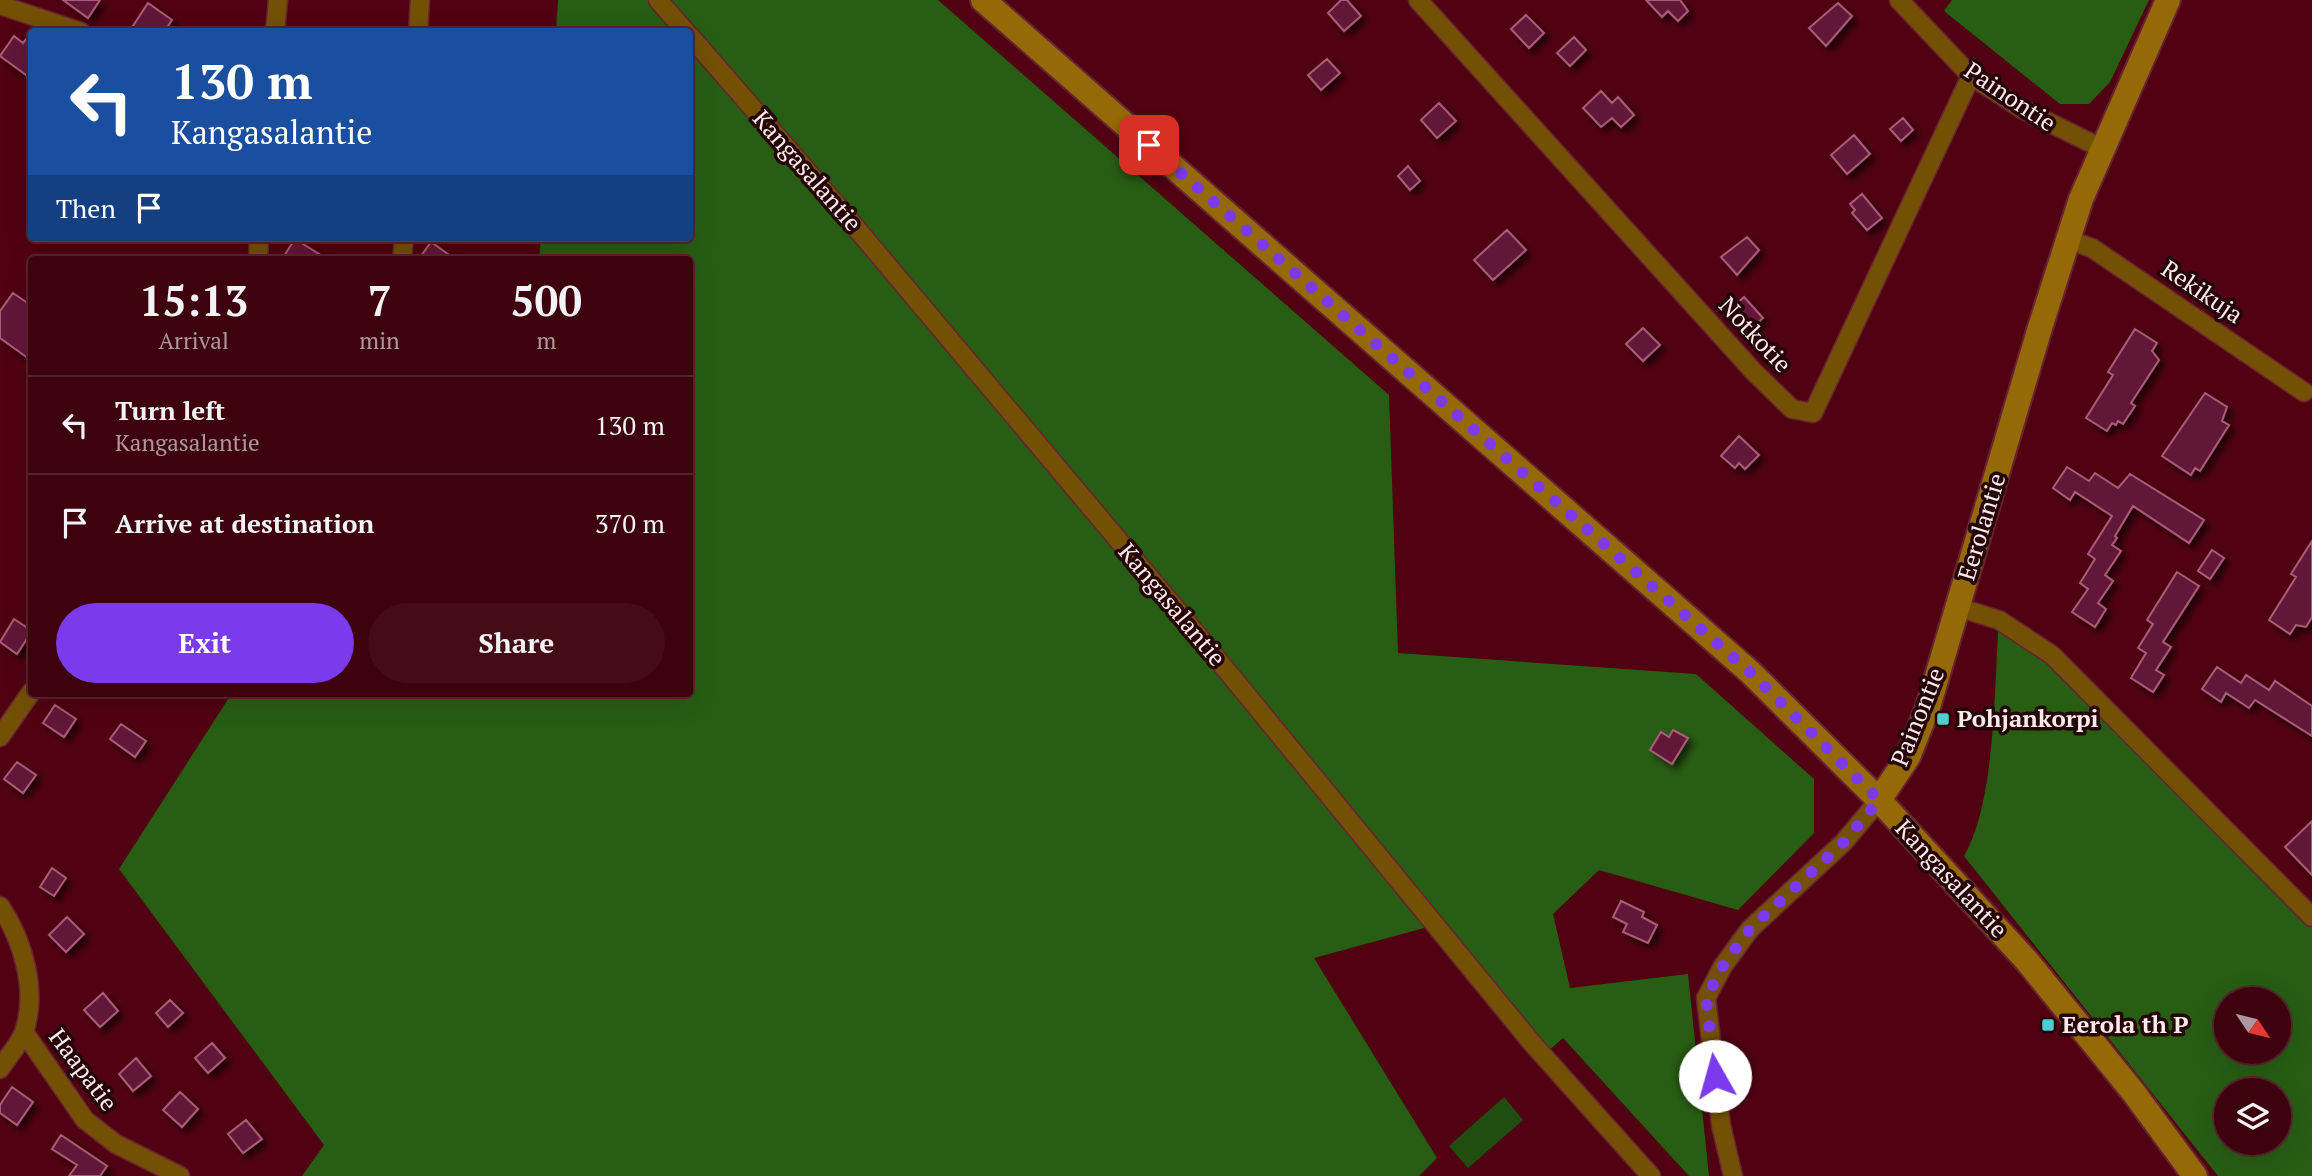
<!DOCTYPE html>
<style>
body{margin:0;font-family:"PT Serif",serif;background:#440c17;color:#f1f3f6;height:100vh;display:flex;flex-direction:column;font-size:26px;white-space:nowrap}
*{box-sizing:border-box;margin:0}
p{font-size:23px;color:#ad979e}
.icon{flex:none;width:38px;height:38px;fill:none;stroke:currentColor;stroke-width:2;stroke-linecap:round;stroke-linejoin:round}
.map{position:relative;flex:1;overflow:hidden}
.drawer{position:absolute;left:28px;top:256px;width:665px;height:441px;display:flex;flex-direction:column;background:#3d020e;border-radius:7px;box-shadow:0 7px 28px #0002,0 0 0 2px #56242e}
.drawer>*{flex:none}
.hud{position:absolute;left:28px;top:28px;width:665px;height:214px;border-radius:7px;box-shadow:0 7px 28px #0002,0 0 0 2px #56242e;background:#1a4fa0;color:#fff;overflow:hidden}
.needle{width:46px;rotate:125deg}
.controls{position:absolute;left:2214px;top:987px;display:grid;gap:14px}
.controls a{display:grid;place-items:center;width:77px;height:77px;border-radius:50%;background:#3d020e;box-shadow:0 7px 28px #0002,0 0 0 2px #56242e;font-size:35px}
.pin{position:absolute;display:grid;place-items:center;width:60px;height:60px;color:#fff;margin:-30px;border-radius:14px;box-shadow:0 4px 10px #0006}
.me{position:absolute;width:77px;margin:-38px;rotate:353deg;stroke-linejoin:round;filter:drop-shadow(0 0 5px #0008)}
.turn{display:flex;align-items:center;gap:24px;height:147px;padding:0 28px;font-size:32px}
.turn .icon{width:91px;height:91px;stroke-width:2.5}
.turn b{display:block;font-size:49px;line-height:60px}
.then{display:flex;align-items:center;height:66px;padding:0 28px;background:#0003;gap:14px;font-size:26px}
.eta{display:flex;justify-content:space-evenly;align-items:center;height:119px;text-align:center}
.eta b{font-size:42px;font-weight:700;line-height:49px}
.cta{display:flex;gap:14px;margin-top:auto;padding:14px 28px}
.cta a{flex:1;height:80px;border-radius:42px;background:#7c3aed;color:#fff;font-size:28px;font-weight:700;line-height:80px;text-align:center}
.cta a+a{background:#440c17;color:#f1f3f6}
ul{padding:0;list-style:none}
li{display:flex;align-items:center;gap:21px;height:98px;padding:0 28px;border-top:2px solid #56242e}
li div{flex:1}
li b{display:block;font-size:26px}
li em{font-style:normal}
.map>svg:first-child{display:block}
.green{fill:#204e10}
.forest{fill:#285d14;fill-rule:evenodd}
.building{fill:#621938;stroke:#ab5b77;stroke-width:2;filter:url(#shadow)}
.lines{fill:none;stroke-linecap:round;stroke-linejoin:round}
.street-casing{stroke:#692230;stroke-width:21}
.secondary-casing{stroke:#692230;stroke-width:28}
.street{stroke:#745005;stroke-width:18}
.secondary{stroke:#956906;stroke-width:24}
.route{stroke:#7c3aed;stroke-width:12;stroke-dasharray:0 21.6}
.poi-dot{fill:#51ccd1;stroke:#240508;stroke-width:2.5}
.labels{text-anchor:middle;stroke-width:7;stroke-linejoin:round;paint-order:stroke}
.street-label{font-size:24px;fill:#feeaea;stroke:#240508}
.poi-label{font-size:24px;font-weight:bold;fill:#feeaea;stroke:#240508;text-anchor:start}
</style>
<div class="map">
<svg width="2312" height="1176" viewBox="0 0 2312 1176">
<defs>
<filter id="shadow"><feDropShadow dx="5" dy="5" stdDeviation="3.5" flood-color="#0009"/></filter>
</defs>
<rect width="100%" height="100%" fill="#510212"/>
<path class="green" d="M1504,1097l19,23 -55,48 -19,-22z"/>
<path class="forest" d="M558,0h380l451,395 9,258 298,21 118,105v54l-76,77 -139,-40 -46,44 17,74 118,-14 21,202h-20l-126,-138 -16,14 -112,-127 -121,33 123,200 -18,18h-1117l22,-31 -205,-276 113,-176h458v-434h-151l2,-21h149v-206l-134,-1z
M1952,0h197l-39,82 -21,22h-29l-116,-93z
M1999,620l53,35 260,262v259h-94l-254,-320c32,-55 30,-169 35,-236zM2226,999h52v53h-52zM2226,1090h52v53h-52z"/>
<path class="building" d="M63,0h37l-12,18z
M1341,0h6l14,16 -17,15 -16,-18z
M1646,0h34l8,11 -10,10 -10,-10 -6,6z
M148,3l24,17 -8,12h-35z
M1838,3l14,13 -26,30 -17,-18z
M1526,15l18,18 -15,15 -18,-19z
M32,32v36l-6,7 -26,-19 14,-20 9,7z
M1574,37l12,13 -16,16 -13,-13z
M1327,59l13,14 -19,17 -13,-15z
M1601,91l11,12 6,-6 16,18 -13,12 -9,-9 -11,9 -18,-19z
M1439,103l17,18 -19,17 -16,-18z
M1903,118l10,12 -12,11 -11,-12z
M1854,135l16,19 -23,20 -16,-19z
M1408,166l12,15 -10,9 -12,-14z
M1862,194l20,24 -15,12 -15,-17 3,-3 -5,-6z
M1507,230l19,20 -33,30 -19,-20z
M1747,237l12,13 -22,25 -16,-18z
M295,239l32,20h-45z
M431,242l24,17h-36z
M13,293l19,13v55l-32,-23v-27z
M1744,297l19,21 -11,10 -18,-22z
M1643,328l17,17 -17,16 -17,-17z
M2135,329l22,14 -5,8 7,9 -28,43 4,3 -12,18 -5,-3 -2,4 -4,-2 -5,8 -21,-13 27,-43 -5,-3z
M2205,393l22,14 -5,14 7,4 -29,46 -5,-3 -4,7 -29,-19z
M1739,436l20,19 -14,14 -6,-6 -4,5 -14,-12z
M2067,467l22,14 6,-8 23,15 12,-14 74,46 -15,23 -56,-37 -18,30 2,2 -5,7 9,6 -16,24 8,6 -15,22 8,6 -11,18 -23,-15 16,-23 -8,-6 15,-24 -7,-5 24,-38 -37,-24 -5,8 -17,-12z
M2312,541v76l-6,10 -10,-2 -6,9 -21,-14 27,-43 -5,-3z
M2212,550l12,8 -14,21 -12,-8z
M2177,572l22,14 -36,56 8,5 -15,23 8,5 -11,17 -22,-14 15,-25 -8,-5 15,-24 -6,-4z
M14,619l18,12 -15,23 -17,-12z
M2217,667l24,16 5,-8 23,15 6,-9 37,25v30l-57,-36 -6,8 -23,-15 -5,9 -19,-13z
M55,705l21,14 -12,18 -21,-14z
M121,724l25,17 -11,16 -25,-18z
M1673,730l15,8 -16,26 -22,-14 11,-18 8,5z
M17,762l19,13 -13,18 -19,-14z
M2312,821v54l-27,-28z
M52,868l14,10 -12,18 -14,-9z
M1621,901l23,11 -2,5 15,8 -9,18 -25,-11 4,-8 -14,-7z
M67,917l17,17 -18,18 -17,-17z
M103,993l15,18 -18,16 -16,-17z
M170,1000l13,13 -15,14 -12,-14z
M212,1043l13,15 -17,15 -13,-15z
M136,1058l15,18 -18,15 -14,-17z
M12,1087l21,15 -16,23 -17,-12v-8z
M180,1092l18,17 -16,18 -19,-17z
M246,1120l16,19 -19,14 -15,-19z
M61,1135l46,31 -7,10h-31l8,-11 -25,-16z"/>
<g class="lines">
<defs>
<path id="street" d="M658,0l28,32
M1418,0l336,372 38,37 21,4 158,-337
M1899,0l72,76 51,33 81,40
M0,5l81,27
M275,32l3,-32
M418,32l2,-32
M690,36l151,174 341,406 350,427 119,133
M2069,240l23,8 212,144
M258,259l1,-21
M402,259l2,-21
M1957,607l42,13 53,35 260,262
M0,737l32,-46
M0,906c23,34 38,85 24,126 -5,13 -17,26 -24,37
M24,1032l61,88 31,24 64,32
M1733,1176l-12,-51 -15,-127 17,-32 27,-37 94,-87 35,-42"/>
<path id="secondary" d="M983,0l767,672 129,128 148,161 107,132 61,83
M1879,800l29,-43 20,-50 111,-376 42,-132 87,-199"/>
</defs>
<use href="#street" class="street-casing"/>
<use href="#secondary" class="secondary-casing"/>
<use href="#street" class="street"/>
<use href="#secondary" class="secondary"/>
</g>
<g class="lines">
<path class="route" d="M1149,145l601,527 129,128 -35,42 -94,87 -27,37 -17,32 9,78"/>
</g>
<g class="poi-dot">
<rect x="1936" y="712" width="14" height="14" rx="3.5"/>
<rect x="2041" y="1018" width="14" height="14" rx="3.5"/>
</g>
<g class="labels">
<g class="street-label">
<text transform="translate(2010 97) rotate(34)" y="8">Painontie</text>
<text transform="translate(807 171) rotate(49)" y="8">Kangasalantie</text>
<text transform="translate(2202 292) rotate(34)" y="8">Rekikuja</text>
<text transform="translate(1755 335) rotate(47)" y="8">Notkotie</text>
<text transform="translate(1982 527) rotate(-73)" y="8">Eerolantie</text>
<text transform="translate(1172 605) rotate(50)" y="8">Kangasalantie</text>
<text transform="translate(1918 717) rotate(-68)" y="8">Painontie</text>
<text transform="translate(1951 879) rotate(47)" y="8">Kangasalantie</text>
<text transform="translate(83 1070) rotate(53)" y="8">Haapatie</text>
</g>
<g class="poi-label">
<text x="1957" y="727">Pohjankorpi</text>
<text x="2062" y="1033">Eerola th P</text>
</g>
</g>
</svg>
<div class="controls">
<a><svg class="needle" viewBox="-14 -14 28 28"><path d="M0-13l5 13h-10z" fill="#e53935"/><path d="M0 13l5-13h-10z" fill="#ad979e"/></svg></a>
<a><svg class="icon" aria-label="layers" viewBox="0 0 24 24"><path d="M12 4l9 5-9 5-9-5zM3 14l9 5 9-5"/></svg></a>
</div>
<div class="pin" style="left:1149px;top:145px;background:#d93025"><svg class="icon" aria-label="arrive" viewBox="0 0 24 24"><path d="M6 21V4h12l-3 4 3 4H6"/></svg></div>
<svg class="me" style="left:1715px;top:1076px" viewBox="-20 -20 40 40"><circle r="19" fill="#fff"/><path d="M0-13L10 11 0 6-10 11z" fill="#7c3aed"/></svg>
<div class="hud">
<div class="turn"><svg class="icon" aria-label="left" viewBox="0 0 24 24"><path d="M17 20v-9H6M10 6l-5 5 5 5"/></svg><div><b>130 m</b>Kangasalantie</div></div>
<div class="then">Then<svg class="icon" aria-label="arrive" viewBox="0 0 24 24"><path d="M6 21V4h12l-3 4 3 4H6"/></svg></div>
</div>
<section class="drawer">
<div class="eta">
<div><b>15:13</b><p>Arrival</p></div>
<div><b>7</b><p>min</p></div>
<div><b>500</b><p>m</p></div>
</div>
<ul>
<li><svg class="icon" aria-label="left" viewBox="0 0 24 24"><path d="M17 20v-9H6M10 6l-5 5 5 5"/></svg><div><b>Turn left</b><p>Kangasalantie</p></div><em>130 m</em></li>
<li><svg class="icon" aria-label="arrive" viewBox="0 0 24 24"><path d="M6 21V4h12l-3 4 3 4H6"/></svg><div><b>Arrive at destination</b></div><em>370 m</em></li>
</ul>
<div class="cta"><a>Exit</a><a>Share</a></div>
</section>
</div>
